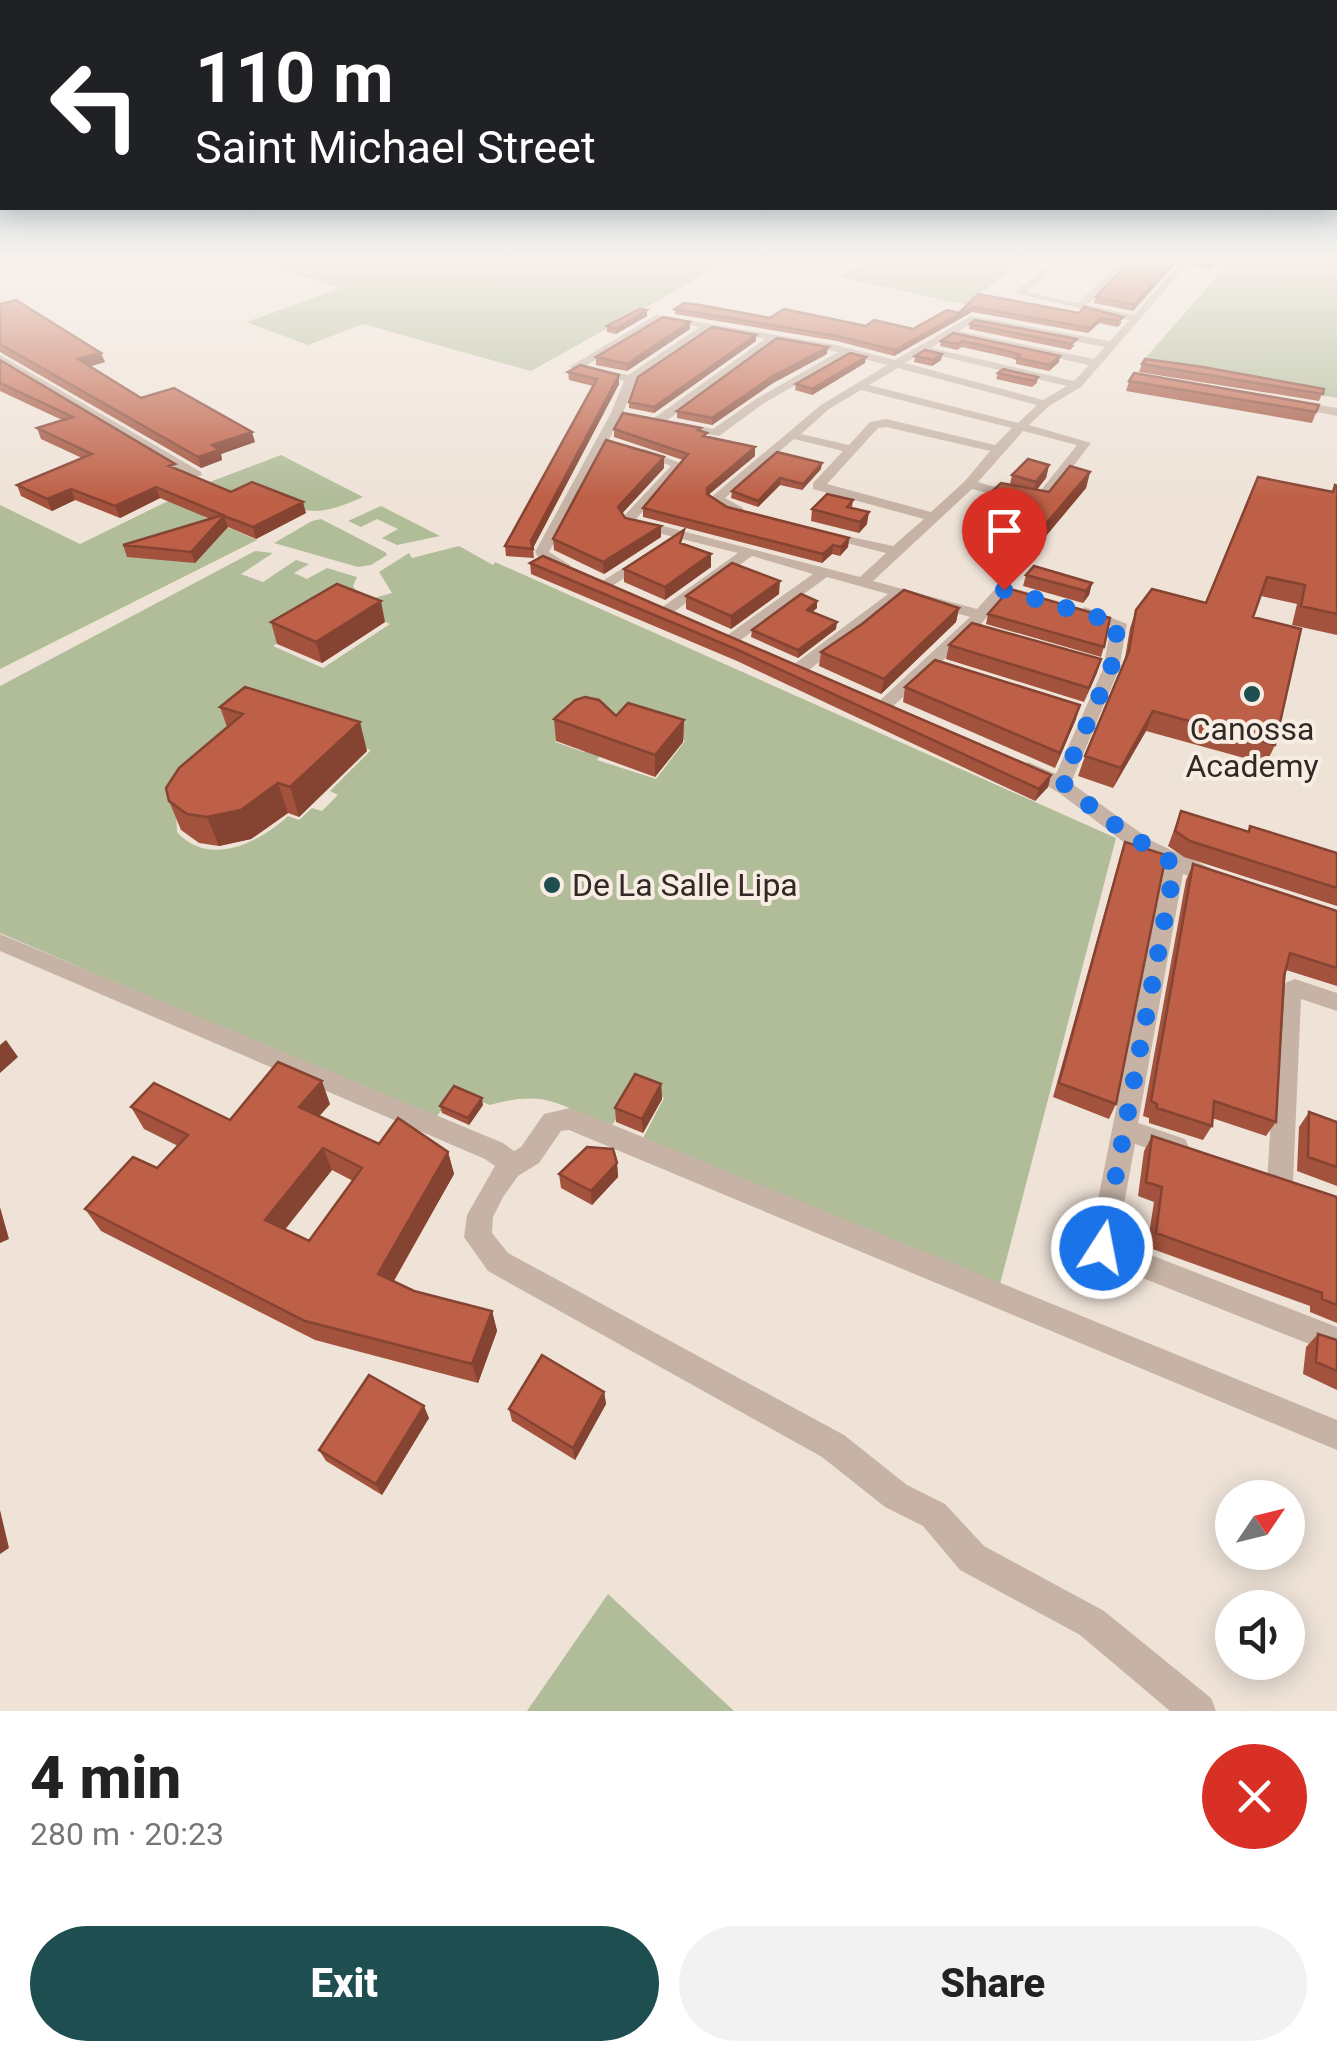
<!DOCTYPE html>
<meta charset="utf-8">
<style>
body{margin:0;font-family:Roboto,sans-serif;background:#f2f2f2;color:#222;height:100vh;display:flex;flex-direction:column;font-size:38px;white-space:nowrap}
*{box-sizing:border-box;margin:0}
p{font-size:32px;color:#767676}
.icon{flex:none;width:55px;height:55px;fill:none;stroke:currentColor;stroke-width:2;stroke-linecap:round;stroke-linejoin:round}
.map{position:relative;height:1711px;overflow:hidden}
.side{display:flex;flex-direction:column;background:#fff;flex:1}
.side>*{flex:none}
.banner{position:absolute;left:0px;top:0px;width:1338px;height:210px;box-shadow:0 5px 25px #0003;background:#202124;color:#fff;overflow:hidden}
.needle{width:65px;rotate:55deg}
.fabs{position:absolute;left:1215px;top:1480px;display:grid;gap:20px}
.fabs a{display:grid;place-items:center;width:90px;height:90px;border-radius:50%;background:#fff;box-shadow:0 5px 25px #0003;font-size:50px}
.pin{position:absolute;display:grid;place-items:center;width:85px;height:85px;color:#fff;margin:-102px -42px;border-radius:50% 50% 50% 0;rotate:-45deg;box-shadow:0 0 10px #0007}
.pin .icon{rotate:45deg}
.me{position:absolute;width:110px;margin:-55px;rotate:11deg;stroke-linejoin:round;filter:drop-shadow(0 0 8px #0008)}
.turn{display:flex;align-items:center;gap:35px;height:210px;padding:0 30px;font-size:45px}
.turn .icon{width:130px;height:130px;stroke-width:2.5}
.turn b{display:block;font-size:70px;line-height:85px}
.round{display:grid;place-items:center;flex:none;width:105px;height:105px;border-radius:52px;background:#f2f2f2}
.overview{display:flex;align-items:center;justify-content:space-between;height:170px;padding:0 30px}
h1{font-size:60px;font-weight:800;line-height:75px}
.button{display:flex;gap:20px;margin-top:auto;padding:20px 30px}
.button a{flex:1;height:115px;border-radius:60px;background:#1e4e50;color:#fff;font-size:40px;font-weight:800;line-height:115px;text-align:center}
.button a+a{background:#f2f2f2;color:#222}
.map>svg:first-child{display:block}
.green{fill:#b1bc99;fill-rule:evenodd}
.lines{fill:none;stroke-linecap:round;stroke-linejoin:round}
.minor{fill:#c6b3a5;fill-rule:evenodd}
.wall{fill:#a3533d;fill-rule:evenodd}
.shaded-wall{fill:#854332}
.building{fill:#be6047;stroke:#854332;stroke-width:2.5;fill-rule:evenodd}
.route{stroke:#1a73e8;stroke-width:18;stroke-dasharray:0 32.4}
.poi-dot{fill:#1e4e50;stroke:#f7ede3;stroke-width:4}
.labels{text-anchor:middle;stroke-width:8;stroke-linejoin:round;paint-order:stroke}
.poi-label{font-size:32px;fill:#322926;stroke:#f7ede3}
</style>
<div class="map">
<svg width="1337" height="1711" viewBox="0 0 1337 1711">
<rect width="100%" height="100%" fill="#efe3d8"/>
<path class="green" d="M243,258h491l-203,113 -168,-47 -55,21 -61,-23 93,-34z
M873,258h153l-60,47 -127,-28z
M1233,258l104,2v138l-197,-34z
M281,455l82,42c-52,23 -58,15 -108,-5l-51,25 53,23 -257,129v-164l80,39 119,-58z
M381,506l59,30 -43,9 -15,-7 16,-9 -21,-10 -16,8 -13,-6z
M321,519l64,33 2,3 -16,10 -13,2 -84,-24 38,-22z
M459,546l34,19 2,-3 621,276 -117,450 -357,-148 22,-42 -28,-12 -25,41c-52,-22 -64,-38 -121,-22l-35,-14 -20,28 -435,-186v-247l255,-135 18,2 -32,21 22,8 33,-22 13,4 -15,9 13,6 20,-11 30,9 -4,9 11,15 28,-8 -13,-21 30,-19 3,5zM342,603l48,21 -67,44 -50,-22zM254,713l117,37 -41,41 8,4 -16,16 -10,-3 -13,12 -11,-4c-28,26 -79,52 -111,16l-1,-21zM576,721l52,2 57,18 -29,38 -59,-19 11,-14 -13,-4 -11,10 -29,-10z
M608,1594l126,117h-207z"/>
<g class="lines">
<path class="minor" d="M1054,258h10l-37,34 51,11 45,-45h10l-46,47 47,10 50,-57h9l-112,129 -32,19 -20,19 62,18 -49,64 -70,-18 -99,92 104,28 19,-21 5,-2 37,8 3,3 -8,5 -28,-6 -30,35 -86,79 -6,1 -9,-5 96,-89 -67,-19 -98,75h-12v-8l95,-71 -61,-17 -89,65h-12v-6l87,-62 -61,-18 -81,58h-10v-6l77,-55 -112,-28 -4,-7 49,-52 -37,-14 10,-3 41,16 -49,54 224,58 26,-24 -67,-17v-6l74,16 31,-27 -111,-30v-6l30,-32 -49,-12 -69,59 18,10v6h-10l-24,-15 112,-94 66,-40 -38,-10 -85,48 -45,33 -41,-6 -2,-3 6,-4 31,6 43,-30 82,-47 -62,-11 -114,83h-8v-6l111,-79 -54,-10 -76,52 -12,32 -74,139 21,13v6c-13,3 -29,-7 -35,-19l76,-139 13,-32 -55,-14 87,-52 180,30 59,15 76,-44 139,25 19,-21 -114,-27zM662,320l38,7 -72,48 -43,-9zM973,322l132,25 -11,12 -135,-28zM951,335l138,30 -15,16 -143,-33zM923,352l144,34 -24,14 -138,-37zM898,368l139,37 -19,18 -149,-38zM861,390l151,38 -17,17 -109,-26 -16,3 -21,23 -48,-11 28,-25zM886,427l104,24 -25,30 -34,31 -104,-28 51,-56zM1023,431l54,14 -43,54 -56,-17z
M0,355l201,117 1,3 -11,3 -191,-115z
M1290,400l47,8v8l-51,-10 -2,-2z
M644,555l5,1v6l-40,26 -5,2 -8,-5z
M1085,607l42,17 -8,45 -48,114 81,58 71,33 3,5 -10,7 -33,-12 -45,249 47,16 4,8 -4,8 -9,3 -41,-14 -18,98 220,85v28l-245,-97 -4,-9 77,-383 -40,-23 -63,-48 -43,-27 9,-6 28,12 47,-105 8,-43 -31,-11 -3,-3z
M0,934l503,209 11,8 7,-4 23,-33 26,-6 9,3 758,309v30l-768,-320 -8,1 -22,32 -21,13 -15,21 -10,20 -1,16 16,20 336,182 63,50 38,19 39,42 120,65 107,87 5,13h-46l-90,-76 -120,-65 -37,-44 -38,-19 -63,-50 -334,-186 -24,-34 3,-22 28,-49 -10,-7 -485,-208z
M1295,979l42,14v18l-36,-12 -8,183 -4,8 -9,4 -9,-4 -4,-8 12,-190 8,-10z"/>
</g>
<path class="wall" d="M1072,258h46l-7,6z
M1180,258l-47,53 -39,-8 2,-6z
M1194,258h28l-11,11 -20,-3z
M978,294l144,28 -4,5 -19,-4 -11,10 -116,-21 -78,44 -57,-15 -162,-27v-5l95,9 143,11 46,-16z
M0,304l105,58 -15,4 51,32 114,44 -34,12 1,6 -21,8 -201,-116z
M647,310v6l-31,18 -9,-2v-6z
M970,324l105,21 -5,5 -101,-21z
M690,329l-63,42 -31,-6v-8z
M953,333l106,29 -10,9 -33,-7v-4l-5,-2 -49,-11 -5,3 -17,-4 1,-5z
M756,341l-102,72 -25,-5v-6z
M827,354l-54,29 -61,42 -35,-7v-7z
M942,354l-1,6 -9,6 -18,-4 1,-6z
M0,360l177,110 54,22 75,21 -50,26 -28,-12 -33,36 -68,-6 -4,-12 87,-26 -50,-21 -40,20 -45,-18 -23,11 -31,-15 -4,-11 65,-27 -41,-19 -4,-11 25,-8 -62,-29z
M865,363l-53,32 -17,-5 1,-6z
M1142,364l182,25 -5,12 -180,-29z
M568,372l51,12 -86,164 1,10 -28,-2 -1,-10 88,-160 -24,-6z
M998,373l40,4 -1,6 -5,4 -36,-8z
M1129,381l190,24 -7,18 -186,-32z
M614,429l87,2 6,5 48,11v9l-46,38 18,13 122,31 -1,9 -8,9 -8,-2 -10,9 -179,-46v-9l40,-48 -69,-23z
M1049,465l-3,13 -10,12 13,2 41,-20 -4,16 -51,61 -68,-20 3,-17 40,-28 2,-9z
M664,468l-42,45 3,5 36,8v11l-57,37 -50,-24 -1,-11z
M821,469l-19,21 -22,-5 -22,22 -27,-9 1,-7z
M1335,485l2,1v149l-45,-10 5,-21 -36,-8 -8,21 22,128 -9,19 -120,-33 -33,57 -35,-12 7,-20 39,-92 6,-36 6,-18 70,-7 126,-111z
M853,500l-1,8 15,16 -8,9 -48,-12 1,-12z
M684,544l27,23 -46,33 -41,-18v-13z
M530,563l521,212 -3,12 -13,14 -298,-140 -206,-87z
M1026,575l66,8 -3,12 -6,8 -60,-17z
M779,594l-48,35 -45,-20v-13z
M817,601v7l-5,4 24,17 -38,29 -47,-21 1,-7z
M959,608l-3,14 -75,72 -62,-28 2,-14z
M988,614l116,33 -3,10 -115,-33z
M271,622h114l-63,41 -45,-19z
M949,645l152,14 -17,43 -138,-43z
M905,687l171,32 -21,49 -152,-66z
M220,707l147,44 -68,66 -11,-4 -37,26 -32,7 -20,-3 -18,-13 -12,-29 58,-74z
M616,716l68,4 -1,22 -28,35 -99,-36 -2,-22z
M1181,811l67,20 2,-5 87,27v53l-153,-49 -16,-11z
M1125,842l-9,262 -7,15 -56,-22 67,-240z
M1193,864l144,47v75l-51,-16 -10,152 -10,14 -54,-18v8l-9,14 -54,-17v-5l-6,-2 43,-236z
M661,1084l1,15 -19,34 -27,-11 -1,-14z
M330,1104l-11,12 60,28 69,8 6,22 -60,107 20,10 78,20 5,20 -19,52 -163,-43 -214,-109 -16,-22 72,-41 21,-22 -34,-17 -13,-22 99,13zM332,1170l21,11 -44,60 -24,-12z
M483,1105l-14,20 -27,-12 -2,-7z
M1309,1112l28,10v64l-40,-15 2,-44z
M1152,1136l185,61v126l-27,-11v-6l-163,-59 7,-45 -16,-6 6,-45z
M617,1163l1,14 -26,28 -31,-17 -2,-14z
M1318,1334l19,6v50l-34,-16 3,-27z
M604,1392l2,12 -31,56 -63,-39 -3,-12z
M429,1418l-47,77 -56,-34 -7,-11z"/>
<path class="shaded-wall" d="M1177,258h3l-47,53 1,-6z
M973,307l-1,5 -78,44 1,-6z
M647,310v6l-31,18v-5z
M1101,318l-2,5 -11,10 2,-5z
M690,322v7l-63,42v-7z
M756,335v6l-102,72v-6z
M828,347l-1,7 -54,29 -61,42v-7l61,-42z
M101,353l4,9 -24,7 -3,-10z
M942,354l-1,6 -9,6 1,-6z
M1060,356l-1,6 -10,9 1,-6z
M866,357l-1,6 -53,32v-6z
M619,375v9l-87,166 -1,-9z
M252,432l3,10 -34,12 1,6 -21,8 -3,-11 14,-12z
M755,447v9l-48,40v-8z
M664,457v11l-46,50v-11z
M822,463l-1,6 -19,21 1,-6z
M1049,465l-3,13 -13,17 3,-13z
M1090,472l-4,16 -51,61 4,-17z
M780,478v7l-22,22v-6z
M156,487l4,11 -40,20 -5,-12z
M71,489l4,11 -23,11 -5,-12z
M303,502l3,11 -50,26 -3,-12z
M869,512l-2,12 -8,9 1,-11z
M224,516l4,11 -33,36 -4,-11z
M661,526v11l-57,37 -1,-12z
M849,538l-1,9 -8,9 1,-9z
M833,545l-1,9 -10,9 1,-9z
M711,554v13l-46,33v-13z
M780,581l-1,13 -48,35v-13z
M1092,583l-3,12 -6,8 3,-12z
M381,601l4,21 -63,41 -6,-21z
M817,601v7l-11,9 1,-7z
M959,608l-3,14 -75,72 3,-15z
M837,622l-1,7 -38,29v-8z
M1101,659l-4,14 -13,29 5,-14z
M1080,705l-4,14 -21,49 5,-15z
M1153,711l-7,20 -33,57 8,-20z
M684,720l-1,22 -28,35v-22z
M360,722l7,29 -68,66 -9,-30z
M1051,775l-3,12 -13,14 4,-12z
M278,783l10,30 -37,26 -32,7 -12,-29z
M6,1040l12,17 -18,16v-28z
M322,1081l8,23 -22,25 -9,-22z
M661,1084l1,15 -19,34 -1,-14z
M482,1098l1,7 -14,20 -1,-7z
M323,1148l9,22 -56,71 -11,-21z
M448,1152l6,22 -68,120 -8,-20z
M617,1163l1,14 -26,28 -1,-14z
M0,1207l9,32 -9,4z
M492,1311l5,20 -19,52 -6,-19z
M604,1392l2,12 -31,56 -2,-12z
M424,1406l5,12 -47,77 -6,-11z
M0,1510l9,38 -9,6z"/>
<path class="building" d="M1133,258h44l-43,47 -38,-8z
M1194,258h24l-6,6 -20,-3z
M978,294l101,19 5,-6 39,10 -4,4 -18,-3 -11,10 -117,-21 -78,43 -58,-14 -162,-27 9,-6 16,2 70,13 14,-9 82,17 8,-6 39,9 34,-19 12,3z
M16,300l85,53 -23,6 63,39 33,-10 78,44 -40,13 7,5 -21,7 -198,-113v-40z
M640,309l7,1 -31,19 -9,-3z
M663,317l27,5 -63,42 -31,-7z
M975,320l102,19 -6,5 -101,-20z
M712,327l44,8 -102,72 -25,-5 9,-25z
M953,333l107,23 -10,9 -33,-7 3,-3 -8,-3 -49,-11 -5,3 -17,-3z
M777,338l51,9 -55,29 -61,42 -35,-7z
M925,350l17,4 -9,6 -18,-4z
M850,353l16,4 -54,32 -16,-5z
M1145,359l58,8 121,22 -1,5 -181,-30z
M0,360l175,104 -6,2 62,26 21,-10 51,20 -50,25 -29,-11 -33,36 -68,-7 100,-30 -67,-28 -41,19 -44,-17 -24,10 -30,-14 75,-31 -55,-26 36,-11 -73,-34z
M580,365l39,10 -88,166 2,8 -28,-3 92,-167 -29,-7z
M1003,369l35,8 -4,4 -36,-8z
M1134,373l185,32 -3,7 -187,-31z
M623,413l78,15 -3,2 9,3 -4,3 52,11 -48,41v6l20,13 122,31 -8,9 -8,-2 -10,9 -180,-46 45,-54 -74,-25z
M606,440l58,17 -46,50 7,11 36,8 -58,36 -50,-23z
M777,452l45,11 -19,21 -23,-6 -22,23 -26,-10z
M1028,459l21,6 -13,17 -24,-7z
M1070,466l20,6 -51,60 -69,-20 31,-29 48,9z
M1258,477l75,15 2,-7 2,1v128l-36,-8 4,-21 -38,-8 -14,40 48,12 -26,116 -122,-34 -32,57 -36,-12 44,-105 7,-41 16,-21 54,14z
M827,494l26,6 -6,7 22,5 -9,10 -48,-13z
M684,530l-4,13 31,11 -46,33 -41,-18z
M543,556l508,219 -12,14 -301,-139 -208,-87z
M732,563l48,18 -49,35 -45,-20z
M1034,566l58,17 -6,8 -60,-16z
M337,584l44,17 -65,41 -45,-20z
M1010,589l100,29 -6,29 -116,-33z
M904,590l55,18 -75,71 -63,-27 41,-28z
M801,594l16,7 -10,9 30,12 -39,28 -46,-20z
M972,623l129,36 -12,29 -140,-43z
M935,660l145,45 -20,48 -155,-66z
M245,687l115,35 -70,65 -12,-4 -37,27 -34,7 -20,-3 -18,-13 -3,-13 13,-20 64,-54 -23,-7z
M585,697l14,3 17,16 12,-13 56,17 -29,35 -101,-36 21,-19z
M1181,811l68,21 1,-6 87,27v35l-147,-47 -15,-10z
M1125,842l41,13 -50,249 -57,-21z
M1193,864l144,47v57l-47,-15 -6,23 -8,146 -62,-21 -2,25 -55,-18v-4l-6,-3z
M278,1062l44,19 -23,26 80,37 19,-26 50,34 -70,122 36,17 78,20 -20,53 -167,-43 -220,-112 48,-52 24,11 31,-33 -57,-28 23,-24 76,37zM323,1148l39,20 -53,73 -44,-21z
M635,1074l26,10 -19,35 -27,-11z
M454,1086l28,12 -14,20 -28,-12z
M1309,1112l28,10v45l-29,-10z
M1152,1136l185,61v108l-15,-6v-6l-166,-60 6,-46 -16,-5z
M587,1147l26,2 4,14 -26,28 -32,-17z
M1318,1334l19,6v31l-21,-9z
M542,1355l62,37 -31,56 -64,-39z
M369,1375l55,31 -48,78 -57,-34z"/>
<linearGradient id="sky" x2="0" y2="1"><stop stop-color="#7bb0cf"/><stop offset="0.52" stop-color="#f8f2ed"/><stop offset="1" stop-color="#f8f2ed" stop-opacity="0"/></linearGradient>
<rect width="1337" height="498" fill="url(#sky)"/>
<g class="lines">
<path class="route" d="M1004,590l114,33 -7,46 -49,113 40,34 73,49 -73,383"/>
</g>
<g class="poi-dot">
<circle cx="1252" cy="694" r="10"/>
<circle cx="552" cy="885" r="10"/>
</g>
<g class="labels">
<g class="poi-label">
<text x="1252" y="740">Canossa<tspan x="1252" dy="37">Academy</tspan></text>
<text x="572" y="896" text-anchor="start">De La Salle Lipa</text>
</g>
</g>
</svg>
<div class="fabs">
<a><svg class="needle" viewBox="-14 -14 28 28"><path d="M0-13l5 13h-10z" fill="#e53935"/><path d="M0 13l5-13h-10z" fill="#767676"/></svg></a>
<a><svg class="icon" aria-label="sound" viewBox="0 0 24 24"><path d="M4 9h4l5-4v14l-5-4H4zM17 9q2 3 0 6"/></svg></a>
</div>
<div class="pin" style="left:1004px;top:590px;background:#d93025"><svg class="icon" aria-label="arrive" viewBox="0 0 24 24"><path d="M6 21V4h12l-3 4 3 4H6"/></svg></div>
<svg class="me" style="left:1102px;top:1248px" viewBox="-20 -20 40 40"><circle r="17" fill="#1a73e8" stroke="#fff" stroke-width="3"/><path d="M0-11L8 9 0 5-8 9z" fill="#fff"/></svg>
<div class="banner">
<div class="turn"><svg class="icon" aria-label="left" viewBox="0 0 24 24"><path d="M17 20v-9H6M10 6l-5 5 5 5"/></svg><div><b>110 m</b>Saint Michael Street</div></div>
</div>
</div>
<section class="side">
<div class="overview"><div><h1>4 min</h1><p>280 m · 20:23</p></div><a class="round" style="background:#d93025;color:#fff"><svg class="icon" aria-label="close" viewBox="0 0 24 24"><path d="M6 6l12 12M18 6L6 18"/></svg></a></div>
<div class="button"><a>Exit</a><a>Share</a></div>
</section>
